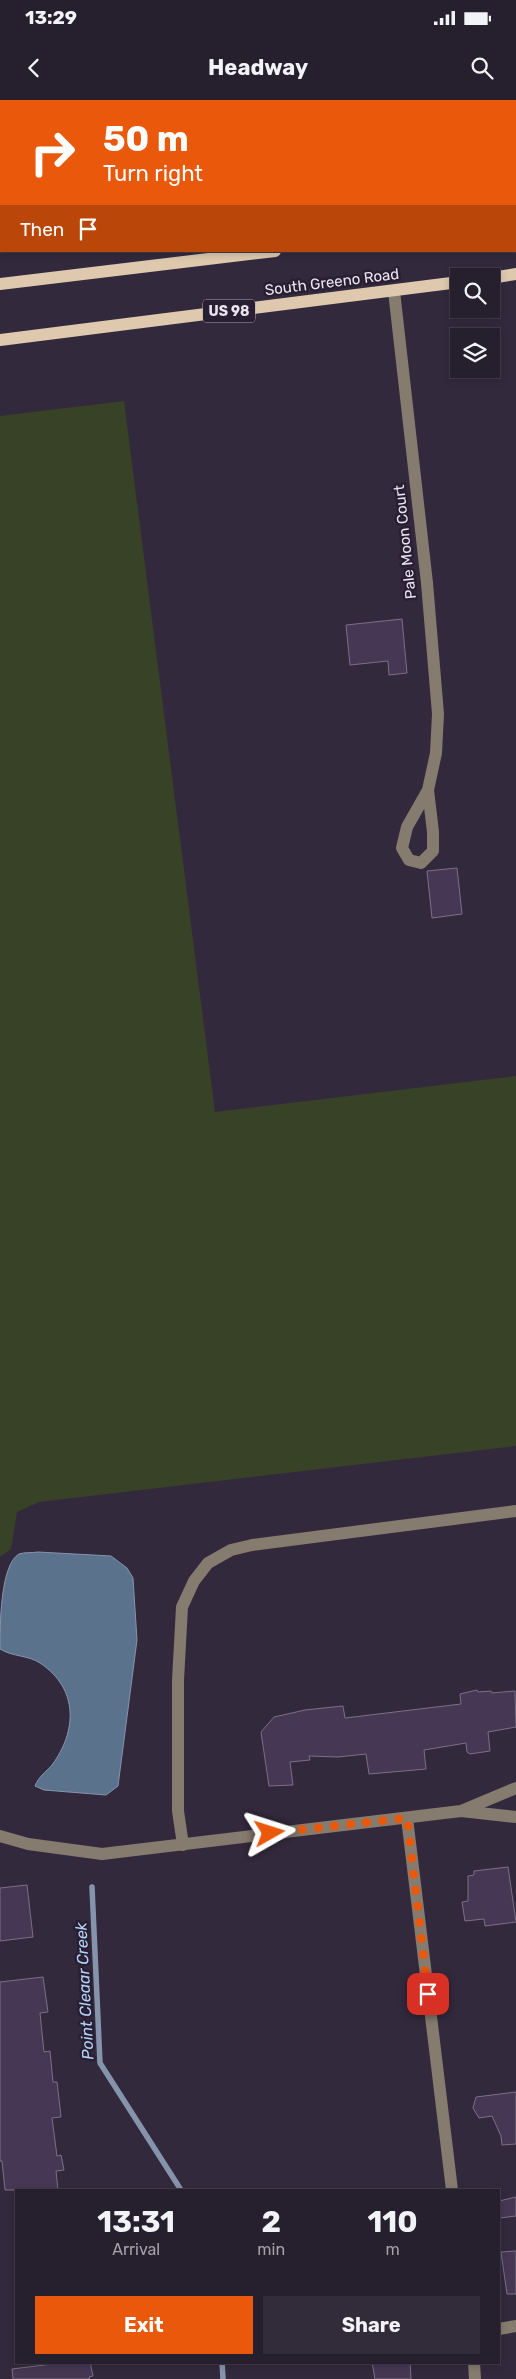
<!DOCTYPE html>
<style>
body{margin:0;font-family:Rubik,sans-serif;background:#322c3a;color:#f1f3f6;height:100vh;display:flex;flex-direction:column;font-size:19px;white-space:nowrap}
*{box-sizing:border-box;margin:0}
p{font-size:16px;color:#a4a2aa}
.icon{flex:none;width:28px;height:28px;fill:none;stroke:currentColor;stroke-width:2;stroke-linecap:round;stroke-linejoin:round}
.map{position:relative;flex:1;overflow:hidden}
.panel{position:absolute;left:15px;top:2089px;width:485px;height:175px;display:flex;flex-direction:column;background:#261f2e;border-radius:0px;box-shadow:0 2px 8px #0003,0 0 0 1px #423d4a}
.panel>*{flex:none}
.top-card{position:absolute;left:0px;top:0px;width:516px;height:152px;box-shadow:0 2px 8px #0003,0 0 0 1px #423d4a;background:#ea580c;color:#fff;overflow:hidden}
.controls{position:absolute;left:450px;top:168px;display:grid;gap:10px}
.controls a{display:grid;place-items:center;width:50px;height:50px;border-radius:0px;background:#261f2e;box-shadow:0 2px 8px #0003,0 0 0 1px #423d4a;font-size:25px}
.pin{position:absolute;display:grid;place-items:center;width:42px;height:42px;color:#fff;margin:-21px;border-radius:10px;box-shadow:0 2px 8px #0006}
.me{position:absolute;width:55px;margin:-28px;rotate:84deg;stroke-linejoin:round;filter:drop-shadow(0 0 4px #0008)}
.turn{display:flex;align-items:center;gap:18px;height:105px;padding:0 20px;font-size:22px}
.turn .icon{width:65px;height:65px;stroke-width:2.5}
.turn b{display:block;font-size:35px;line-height:42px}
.then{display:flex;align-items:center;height:48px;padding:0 20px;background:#0003;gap:10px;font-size:19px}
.eta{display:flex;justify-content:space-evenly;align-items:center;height:85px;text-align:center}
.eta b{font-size:30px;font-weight:700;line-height:35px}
.action{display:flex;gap:10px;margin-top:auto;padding:10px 20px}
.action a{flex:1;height:58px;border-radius:0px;background:#ea580c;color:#fff;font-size:20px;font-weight:700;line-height:58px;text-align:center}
.action a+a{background:#322c3a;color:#f1f3f6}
.status{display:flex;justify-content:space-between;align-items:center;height:35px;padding:0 25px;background:#261f2e;direction:ltr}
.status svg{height:14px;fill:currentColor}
header{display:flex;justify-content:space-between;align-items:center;height:65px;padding:0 20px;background:#261f2e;font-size:22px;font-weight:700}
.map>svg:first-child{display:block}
.green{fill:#384227}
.water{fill:#5b728d;stroke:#8694ab}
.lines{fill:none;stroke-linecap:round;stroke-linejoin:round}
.stream{stroke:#8694ab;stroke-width:5.5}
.building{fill:#463754;stroke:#7c7087}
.minor{stroke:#857b6e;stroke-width:12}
.major{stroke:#dec9ae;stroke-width:12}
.route{stroke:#ea580c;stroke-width:9;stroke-dasharray:0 16.2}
.labels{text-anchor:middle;stroke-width:5;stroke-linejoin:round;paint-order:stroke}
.shield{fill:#291f32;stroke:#b0a8b7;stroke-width:1}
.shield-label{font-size:14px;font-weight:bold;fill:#eae3f0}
.street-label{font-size:15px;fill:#eae3f0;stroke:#291f32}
.water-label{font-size:16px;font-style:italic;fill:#b3d3fa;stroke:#291f32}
</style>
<div class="status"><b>13:29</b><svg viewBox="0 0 49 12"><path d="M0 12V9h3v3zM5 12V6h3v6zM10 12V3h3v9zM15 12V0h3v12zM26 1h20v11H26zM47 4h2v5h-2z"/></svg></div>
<header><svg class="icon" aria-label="back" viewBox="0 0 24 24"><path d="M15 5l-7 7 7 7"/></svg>Headway<svg class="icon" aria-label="search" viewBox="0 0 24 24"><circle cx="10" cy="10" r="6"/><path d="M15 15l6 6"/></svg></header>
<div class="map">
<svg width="516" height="2279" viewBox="0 0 516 2279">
<rect width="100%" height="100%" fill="#33293d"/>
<path class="green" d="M0,0h295l1,1h-295v150h6l-7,1z
M124,301l91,711 301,-36v370l-477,56 -22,10 -6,37 -11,8v-1141z"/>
<path class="water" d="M38,1452l73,4 16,12 6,10 4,62 -19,146 -12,9 -62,-5 -9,-4c4,-10 10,-13 17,-21 25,-34 27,-76 -12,-102 -12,-8 -27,-6 -40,-14 0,-23 0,-84 19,-95 5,-2 14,-1 19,-2z"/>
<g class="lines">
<path class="stream" d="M92,1787l8,176 81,127
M222,2262l1,17"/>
</g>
<path class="building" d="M402,519l5,54 -18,2 -1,-14 -38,4 -4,-40z
M457,768l5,46 -30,4 -5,-47z
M477,1590l1,2 13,-1 1,2 23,-2 1,36 -28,5 2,19 -20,3 -3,-2 -1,-9 -42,7 2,19 -57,5 -3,-20 -28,3 -29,-1 1,4 -20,2 3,23 -24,1 -8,-54 13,-15 31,-7 38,-4 2,12 116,-14 -1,-10z
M508,1767l8,55 -31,4 -1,-7 -19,2 -3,-19 6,-1v-25l6,-1v-4z
M27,1785l6,52 -33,4v-53z
M43,1877l5,35 -8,1 4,39 6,-1 3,31h4l4,35 -9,1 5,38 4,-1 3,15 -8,1 2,19h-53l-3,-29h-2v-179z
M516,1992v52l-14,1 -1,-9 -9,-20 -13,2 -6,-10 3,-11z
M516,2097v19l-16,2 -1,-17z
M516,2151v43h-9l-6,-42z
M69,2262h21l3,14 -4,1 1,2h-77l-1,-10z
M372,2262h38l1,17h-36z"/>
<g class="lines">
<path class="minor" d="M272,0v1
M394,191l33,292 11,131 -2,39 -8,37
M428,690l5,42v19l-12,12 -12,-3 -7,-12 5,-21z
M461,1711l55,-23
M407,1718l45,372
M0,1736l28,8 74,10 359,-43 55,6
M183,1745l-5,-34v-131l4,-73 12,-26 14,-18 23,-13 21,-5 264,-34
M499,2229l17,-3
M474,2262l1,17"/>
<path class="major" d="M515,122h1
M491,178l25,-4
M0,184l275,-33
M0,240l459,-58"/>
</g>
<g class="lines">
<path class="route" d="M270,1733l137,-15 21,176"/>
</g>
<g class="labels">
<rect class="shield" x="203" y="199.5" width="52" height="23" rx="4"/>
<g class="shield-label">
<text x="229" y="216">US 98</text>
</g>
<g class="street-label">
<text transform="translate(332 182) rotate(-7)" y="5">South Greeno Road</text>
<text transform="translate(405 442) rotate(-96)" y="5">Pale Moon Court</text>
</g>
<g class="water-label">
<text transform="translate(84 1891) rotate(-93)" y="6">Point Cleaar Creek</text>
</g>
</g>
</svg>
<div class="controls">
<a><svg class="icon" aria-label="search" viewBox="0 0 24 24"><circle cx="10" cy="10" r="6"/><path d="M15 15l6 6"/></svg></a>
<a><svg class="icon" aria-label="layers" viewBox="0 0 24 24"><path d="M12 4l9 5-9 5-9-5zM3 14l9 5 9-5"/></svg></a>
</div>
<div class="pin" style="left:428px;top:1894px;background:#d93025"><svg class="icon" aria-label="arrive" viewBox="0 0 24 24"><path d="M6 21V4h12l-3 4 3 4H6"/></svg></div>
<svg class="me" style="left:270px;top:1733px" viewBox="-20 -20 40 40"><path d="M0-17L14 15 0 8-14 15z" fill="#ea580c" stroke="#fff" stroke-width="4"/></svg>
<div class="top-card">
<div class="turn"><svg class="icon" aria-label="right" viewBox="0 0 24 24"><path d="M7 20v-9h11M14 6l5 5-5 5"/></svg><div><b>50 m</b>Turn right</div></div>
<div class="then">Then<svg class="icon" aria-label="arrive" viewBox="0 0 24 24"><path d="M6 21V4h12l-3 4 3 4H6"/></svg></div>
</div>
<section class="panel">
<div class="eta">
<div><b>13:31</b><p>Arrival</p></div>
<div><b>2</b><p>min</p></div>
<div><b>110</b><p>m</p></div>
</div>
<div class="action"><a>Exit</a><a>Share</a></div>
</section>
</div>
